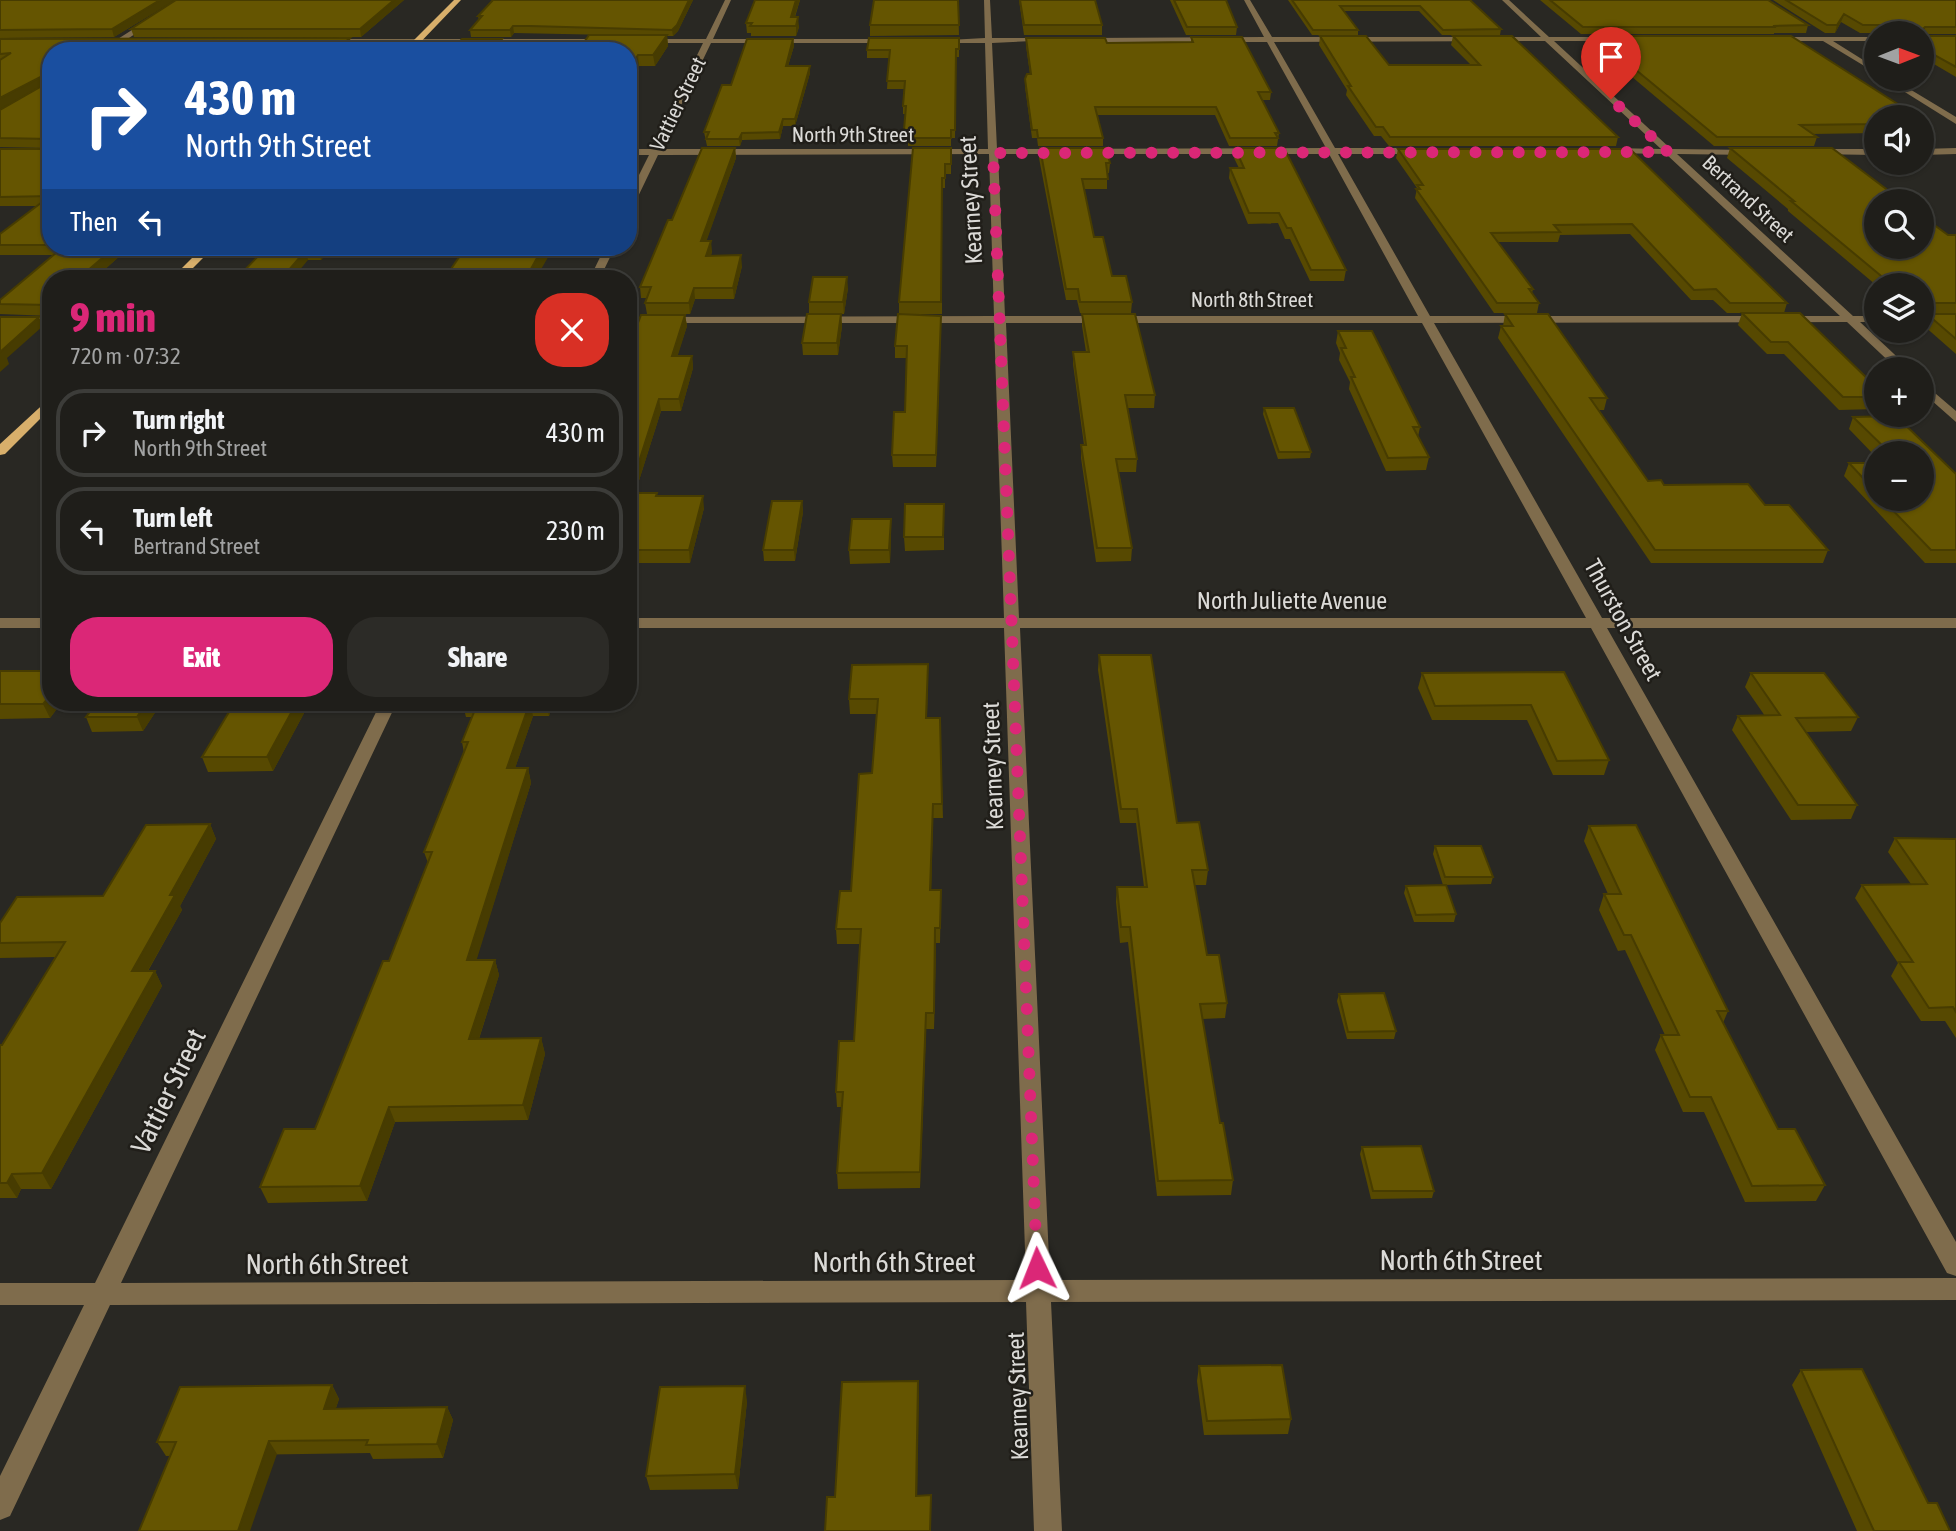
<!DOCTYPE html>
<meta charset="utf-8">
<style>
body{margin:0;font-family:"Asap Condensed",sans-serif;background:#2c2b27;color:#f1f3f6;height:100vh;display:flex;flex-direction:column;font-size:26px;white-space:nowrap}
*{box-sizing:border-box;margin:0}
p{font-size:23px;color:#a1a2a2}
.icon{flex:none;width:38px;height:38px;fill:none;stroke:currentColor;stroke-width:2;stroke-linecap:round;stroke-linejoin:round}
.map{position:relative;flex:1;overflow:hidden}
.details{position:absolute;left:42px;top:270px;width:595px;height:441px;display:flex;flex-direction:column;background:#1f1e1a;border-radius:28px;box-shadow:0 2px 5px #0004,0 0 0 2px #3c3c39}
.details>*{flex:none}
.top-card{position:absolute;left:42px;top:42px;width:595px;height:214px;border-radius:28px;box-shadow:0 2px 5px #0004,0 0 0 2px #3c3c39;background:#1a4fa0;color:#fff;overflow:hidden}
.needle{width:46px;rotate:89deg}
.buttons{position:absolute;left:1864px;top:21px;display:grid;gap:14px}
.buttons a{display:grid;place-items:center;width:70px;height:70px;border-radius:50%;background:#1f1e1a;box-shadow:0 2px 5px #0004,0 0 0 2px #3c3c39;font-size:35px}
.pin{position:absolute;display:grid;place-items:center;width:60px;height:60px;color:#fff;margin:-72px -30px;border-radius:50% 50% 50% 0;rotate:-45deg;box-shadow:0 0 7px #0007}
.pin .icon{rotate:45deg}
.me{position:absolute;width:77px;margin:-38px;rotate:358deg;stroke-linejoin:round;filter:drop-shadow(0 0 5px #0008)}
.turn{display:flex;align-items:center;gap:24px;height:147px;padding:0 28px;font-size:32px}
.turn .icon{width:91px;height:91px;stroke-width:2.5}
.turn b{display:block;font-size:49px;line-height:60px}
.then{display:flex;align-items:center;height:66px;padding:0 28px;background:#0003;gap:14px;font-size:26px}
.round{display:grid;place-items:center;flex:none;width:74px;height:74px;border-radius:28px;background:#2c2b27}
.head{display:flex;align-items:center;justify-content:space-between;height:119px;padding:0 28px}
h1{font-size:42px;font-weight:800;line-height:52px;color:#db2777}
.action{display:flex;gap:14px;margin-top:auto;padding:14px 28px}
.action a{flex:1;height:80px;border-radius:28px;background:#db2777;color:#fff;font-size:28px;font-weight:800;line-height:80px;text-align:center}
.action a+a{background:#2c2b27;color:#f1f3f6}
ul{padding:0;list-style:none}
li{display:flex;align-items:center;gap:21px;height:88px;margin:0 14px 10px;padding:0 14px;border:4px solid #3c3c39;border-radius:28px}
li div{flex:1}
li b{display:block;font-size:26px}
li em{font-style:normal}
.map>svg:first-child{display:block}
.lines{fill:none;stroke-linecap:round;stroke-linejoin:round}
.minor{fill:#7f6c4c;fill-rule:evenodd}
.major{fill:#d8af6b;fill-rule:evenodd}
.wall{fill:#574901}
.shaded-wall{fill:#473c01}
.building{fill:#655501;stroke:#473c01;stroke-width:2}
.route{stroke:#db2777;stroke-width:12;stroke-dasharray:0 21.6}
.labels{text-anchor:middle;stroke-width:5;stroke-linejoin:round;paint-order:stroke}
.far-street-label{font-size:21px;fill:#dbdad7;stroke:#201e19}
.street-label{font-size:24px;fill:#dbdad7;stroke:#201e19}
.near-street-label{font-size:28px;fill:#dbdad7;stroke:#201e19}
</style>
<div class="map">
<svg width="1956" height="1531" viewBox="0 0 1956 1531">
<rect width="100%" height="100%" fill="#292823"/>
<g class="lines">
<path class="minor" d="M179,0h8l-78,51h-10z
M725,0h6l-18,39h179l4,2 -4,2h-181l-51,106h328l-3,-106h-51l-4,-2 55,-3 -1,-38h6l2,38h58l4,2 -62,3 5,106 329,-1 -59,-106h-182l-4,-2 4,-2 179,-1 -20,-37h6l22,37h269l-39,-37h7l40,37h71l-3,4h-63l117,108 84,1 1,2 -4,3 -75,-1 176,162h23v6h-16l50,47h-13l-50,-47 -413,1 168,295h354v10h-349l349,614v34l-9,-3 -356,-645h-571l30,652 906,-2v22l-905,2 11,229h-28l-8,-229 -916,3 -100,211 -10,4v-44l84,-171h-84v-22h95l286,-581h16l-276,581 905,-3 -22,-652h-376v-10h376l-10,-295h-366v-6l366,-1 -5,-162 -331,1 -25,52 -5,3v-13l21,-42h-21v-6h23l52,-106h-59l-4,-2 4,-2h62zM1545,41l116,108 -49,-1 -4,3 1,2 57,1 174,162h-410l-92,-162h81l4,-3 -4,-3h-84l-61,-106zM998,154h331l89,162h-413zM1006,323h416l164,295h-567z
M1774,37h102v4h-43l43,27v5l-53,-32h-52z
M329,39h280l4,2 -4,2h-283z
M1884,79h9l63,38v7z
M1956,148v6l-34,1v-6z
M1815,149h61v6l-64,-1v-4z
M605,247h10l-15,31h-10z
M0,317h51v6h-51z
M1922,382l34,29v11l-34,-30z
M0,618h51v10h-51z"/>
<path class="major" d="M454,0h7l-49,51h-9z
M203,247h11l-31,31h-11z
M51,397v11l-46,46 -5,1v-11z"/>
</g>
<path class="wall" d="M0,0h175l-61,37 -114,1z
M404,0l-43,37h-227l-3,-8z
M693,0l-15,31 -5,5h-6l1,10 -13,20h-16l-11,19v-34l-16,-16 -98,-2 -3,4h-40l-1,-7 9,-10 -1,-4z
M755,0h45l-5,17 4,10 -3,9h-45v-3h-4l-1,-10z
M958,0l1,35 -89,1v-11z
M1019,0h76l7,25v10h-78z
M1170,0h56l11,27 -1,8h-50z
M1288,0h182l31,29 -1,6h-58l-23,-24h-76l15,19v5h-46z
M1540,0h228l40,25 -2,8h-32v1h-193z
M1773,0h183v34h-32l1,2 31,-1v42l-34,-20v-24h-62l-19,-11 -6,11h-10z
M1320,36l69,29h82l-20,-20 2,-9 165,101 -2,9h-227l-8,-10h-7l-28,-41 1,-5 -28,-45z
M1595,36l281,81v16l-64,1 5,3 -3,9h-100l-121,-102z
M1191,37l80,55 -1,8h-8l17,33 -2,13h-48l-14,-31h-118l6,23v8h-65l-1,-8h-5l-7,-51v-8l5,-5 -4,-28v-8l81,5 84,-1z
M959,38v19h-3l-1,81h-4v8h-43v-7h-3l1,-25h-3v-8l1,-17h-17l2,-31h-22v-8z
M0,39l351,7 -5,5h-295v196h79l-35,31h-44v38l-51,-2v-14l53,-45h-53v-21l37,-28h-37v-57h48l1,-1 -49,-1v-37l33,-19 -33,18z
M793,39l1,7 -6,20h22v7l-15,53h-12l-3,13 -38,1 -2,6h-33l-3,-14 27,-47z
M1922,119l7,5 -4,9h-3z
M735,148l1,10 -30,83 6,10 -1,5 31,10 -8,33h-39l-5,15h-43l-2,-11 2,-5h-6l-1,-11 32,-67z
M913,148h38v26h-6v14h-3v126h-43v-12z
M1040,148l70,15 -1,10h-2v16h-23l10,48 18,39 20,26 -1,11h-51l-3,-13h-11l-27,-142z
M1235,148l111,122 -2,11h-34l-20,-42h-5l-7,-16 -30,1 -19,-46 1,-10h9l-5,-10z
M1730,148l218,87h8v119l-33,-29 4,-11h20l-24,-1 -1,4v-32h-46l-88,-74v-2l-61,-51z
M1398,149h232l157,154 -3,10 92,74v22l-37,1 -55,-56h-17l-29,-29 4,-12h-15l-14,-13h-22l-61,-66 -70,1 -2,7h-60l35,47 -1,4 7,10 -2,10h-43l-79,-115 2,-10 -21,-30z
M267,247h65l-11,13h-13z
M848,288l-4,26h-35v-12z
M841,314l1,12 -4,29h-35l-1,-12z
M1082,314l73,81 -1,13h-26l9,51 -1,13h-17l13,76 -1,13 -35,1 -15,-104v-13h3l-11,-81v-12h13l-4,-26z
M1505,314l102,84 -3,12h-5l49,71 16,4 101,20 63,45 -5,13h-172l-153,-225 3,-12h2z
M685,315l2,11 -10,30h15l1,12 -12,43h-20l-26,82 23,3 46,12 -14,55h-62v-214z
M941,327l-5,140h-43l-1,-12 13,-43 2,-54h-12v-12z
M1338,331l82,96 -2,10 11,20 -3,13 -40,1 -37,-82 1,-7 -11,-22 1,-7 -4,-10z
M1264,408l47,44 -1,6 -32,1 -15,-45z
M1896,416l60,58v89h-31l-81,-87 5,-13h27v36h46v-46h-46v4l-27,-28 4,-12z
M802,501l1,11 -8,49h-31l-1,-11z
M944,504v46l-39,1 -1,-14z
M891,532l-1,31 -40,1 -1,-14z
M1099,655l78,168 31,47 -2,15h-12l13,70 20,48 -2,15 -23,1 18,104 13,57 -2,15 -74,1 -29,-254 -8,1 -4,-41 1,-15h27l-8,-64h-16l-22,-153z
M928,664l-1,54h13l3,100h-10l-2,72h10l-1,53h-4l-2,86h-8l-6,159 -82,1 -1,-16 5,-66h-5l-1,-15 18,-51 6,-97h-23l-1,-15 15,-38 21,-118 5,-59h-27l-1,-15z
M0,671l51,31h11l-12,16 -50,1z
M1564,672l45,88 -5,15h-51l-26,-55h-95l-14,-32 4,-15z
M1751,673l107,44 -7,14 -45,1 51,73 -6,14 -60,1 -59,-90 6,-14h27l-20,-29z
M162,702l-19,29 -51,1 -6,-15z
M310,702l-37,69 -65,1 -6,-15z
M462,702h92l-5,14h-16l-18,52h13l3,15 -55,177h19l4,15 -20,64 62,-1 4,16 -17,66 -133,2 -28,79 -99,2 -8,-16 55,-58 74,-168 39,-98 -4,-11 40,-99 -2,-11 10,-25h-6z
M210,824l6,15 -36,67 2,4 -34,61h7l7,15 -111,203h-30l-4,9h-17v-153h2l53,-88 -55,1v-35l103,-27z
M1589,826l139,185 -5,12 55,106 47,56 -9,16 -71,1 -41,-90h-21l-28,-62 6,-15h4l-40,-85 -7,1 -19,-41 5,-16h4l-24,-53z
M1895,838l61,1v199l-11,-17h-24l-30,-45 7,-13 -43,-65 7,-13 49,-1 -23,-32z
M1435,846l58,31 -2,7 -48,1 -10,-31z
M1406,886l50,28 -2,8h-40l-10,-29z
M1339,994l57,37 -2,8h-47l-10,-38z
M1362,1147l72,44 -2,7 -61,1 -11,-45z
M1199,1366l92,53 -3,15 -84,1 -7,-54z
M1801,1370l127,133 22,28h-93l-65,-146z
M332,1385l7,14 -3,9 111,-1 6,13 -10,38 -70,1 -3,-6 -204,3 -9,-14z
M747,1401l-9,88 -88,1 -4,-14z"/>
<path class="shaded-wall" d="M160,0h15l-61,37 -2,-8z
M394,0h10l-43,37 -1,-8z
M689,0h4l-15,31 -5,5 -1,-6z
M796,0h4l-9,27v-10z
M1844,14l-3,8 -6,11 2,-8z
M798,17l1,10 -3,9v-10z
M513,26l1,7 -3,4 -1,-7z
M667,35l1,11 -13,20 -2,-11z
M350,38l1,8 -5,5h-11z
M502,39l1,7 -4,5h-8z
M793,39l1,7 -8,27v-7z
M638,55l1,11 -11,19v-14z
M810,66v7l-15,53v-7z
M50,72l1,10 -51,27v-11z
M631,91l1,12 -4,7v-15z
M783,119v7l-3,13 -1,-7z
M742,133v7l-2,6 -1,-7z
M735,148l1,10 -33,93 -2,-10z
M711,241l1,10 -4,15 -2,-10z
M115,247h15l-35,31h-16z
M322,247h10l-11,13 -2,-10z
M543,247h11l-18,31h-10z
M306,250l2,10 -15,18h-11z
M741,255l1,11 -8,33 -1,-11z
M847,277l1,11 -4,26 -1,-12z
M694,288l1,11 -5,15 -1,-11z
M841,314l1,12 -4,29 -1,-12z
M685,315l2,11 -13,42 -2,-12z
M941,316v11l-5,140v-12z
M39,317l4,9 -36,32 2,6 -9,8v-20z
M692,356l1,12 -12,43 -2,-12z
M659,399l2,12 -30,95 -2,-13z
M703,496l1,12 -14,55 -1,-13z
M802,501l1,11 -8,49 -1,-11z
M891,519v13l-1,31 -1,-13z
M51,694v8h11l-12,16 -7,-14z
M147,702h15l-19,29 -6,-14z
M297,702h13l-37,69 -6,-14z
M530,702l3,14 -23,67 -3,-15z
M546,702h8l-5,14z
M528,768l3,15 -59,192 -5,-15z
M933,804v14l-2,87 -1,-15z
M210,824l6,15 -36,67 2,4 -43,76 -7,-15 38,-76z
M935,928l1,15 -2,86v-16z
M495,960l4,15 -25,79 -5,-15z
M155,971l7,15 -111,203 -9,-16z
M926,1013v16l-6,159v-16z
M541,1038l4,16 -17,66 -5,-15z
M389,1107l6,15 -28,79 -7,-15z
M12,1174l9,15 -4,9 -10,-15z
M918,1381l1,15 -2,114 -1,-14z
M332,1385l7,14 -8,23 -7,-13z
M745,1386l2,15 -9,88 -3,-15z
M447,1407l6,13 -10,38 -6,-14z
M269,1441l8,13 -27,77h-12z"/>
<path class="building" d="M0,0h160l-48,29 -112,1z
M176,0h218l-34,29h-229z
M493,0h196l-12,25 -5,5 -142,-4h-17l-3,4h-40l12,-14h-4z
M755,0h41l-5,17h7l-2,9h-46l2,-3h-6z
M874,0h84l1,25h-89z
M1020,0h75l7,25h-78z
M1174,0h52l11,27h-50z
M1292,0h178l31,29 -58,1 -23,-24h-80l18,24h-45z
M1550,0h218l40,25 -35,1 3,1h-193z
M1786,0h170v27h-31l-3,3 3,6h31v31l-34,-19v-15h-27l-14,-8h-18l-19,-11 -7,11h-10z
M589,35h78l-14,20h-15l-10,16v-20h-50z
M1320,36h46l23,29h91l-27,-29h59l106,101h-228l-7,-10h-7l-28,-41h3z
M1595,36h196l127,81h-42v7l-76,1 17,12h-100z
M1191,37h51l29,55h-13l21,41h-4l3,5h-48l-14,-31h-121l8,31h-65l-1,-8h-5l-7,-51 2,-5h4l-5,-36h79l2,5 86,-1z
M350,38l-15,13h-284v194h-51v-11l50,-38 -50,1v-48h48l2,-2 -1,-8 -49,-1v-28l49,-28 1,-10 -50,26v-38l11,-7 -11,1v-15z
M869,38h90v11h-3l-1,81h-4v8h-44l1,-8h-4l2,-24h-3l2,-25h-18l3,-31h-23z
M462,39h40l-11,12h-40z
M747,39h46l-7,27h24l-15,53h-12l-4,13 -37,1 -3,6h-33l3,-7h-5l18,-47h9z
M1922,119l7,5h-7z
M702,148h33l-34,93h10l-5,15 35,-1 -8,33h-39l-5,15h-44l6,-16h-11l28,-67h4z
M913,148h38v16h-6v14h-3l-1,124h-42z
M1040,148h66l4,15h-4l2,16h-26l12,58h9l9,39h14l6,26h-52l-2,-13h-12z
M1235,148h49l62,122h-35l-20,-42h-4l-8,-15h-30l-19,-45h14z
M1730,148h102l70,53h-26v46h46v-31l26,19h8v68h-30l-2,8 -2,-2v-24h-30l-101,-84h3z
M1398,149h232l157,154h-57l-14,-14 -22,1 -62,-66 -78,1 6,7 -69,1 42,56h-4l10,14h-42l-81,-114h4l-3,-4h6z
M63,247h52l-36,31h-28v26l-2,1 -49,-1v-4z
M267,247h55l-3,3h-13l-24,28h-45z
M466,247h77l-17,31h-132l6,-9h51z
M813,277h34l-4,25h-34z
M1742,313h58l76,74v10h-33l-55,-55h-17z
M807,314h34l-4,29h-35z
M898,314l43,2 -5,139h-44l2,-43h11l2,-66h-12z
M1082,314h53l20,81h-30l12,64h-21l16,89h-35l-16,-103h5l-13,-93h16z
M1505,314h43l59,84h-17l58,83 13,-1 3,5 84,-1 17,21h24l39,45h-173l-154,-224h12z
M1927,314h29v25z
M641,315h44l-13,41h20l-13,43h-20l-30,94h28l-1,3h47l-14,54h-61v-201z
M0,317h39l-39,35z
M1338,331h34l48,96h-7l16,30 -41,1 -37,-81h4l-14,-29h5z
M1264,408h30l17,44h-32z
M1896,416l60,58v76h-25l-49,-51h40v-46h-32l-37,-36z
M1849,463h27v29z
M772,501h30l-8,49h-31z
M905,504h39l-1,33h-39z
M852,519h39l-2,31h-40z
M1099,655h52l26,168 22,-1 9,48h-16l15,85h12l8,48 -27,1 20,119h3l10,57 -75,1 -28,-254h-9l-4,-40h30l-10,-78h-16z
M928,664l-2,54h14l2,86h-9l-3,86h11l-1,38h-5l-1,85h-8l-6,159 -83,1 6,-81h-7l3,-51h15l7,-112h-25l4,-38h11l8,-117 13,-1 6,-74h-29l3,-34z
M0,671h51v23l-8,10h-43z
M1564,672l45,88 -52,1 -26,-56 -96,1 -13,-33z
M1751,673h73l34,44 -62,1 61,87h-59l-60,-89 42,-1z
M97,702h50l-10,15h-51z
M235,702h62l-30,55h-65z
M462,702h84h-16l-23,66h21l-61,192h28l-26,79 72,-1 -18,67 -134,2 -29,79 -100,1 24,-58h31l68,-168h6l43,-109h-8l44,-110h-6l16,-40z
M210,824l-40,71h5l-43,76h23l-113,202 -30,1 -5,9h-7v-138h2l63,-103 -65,1v-20l17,-26 86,-1 43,-71z
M1636,825l92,186h-11l61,118h17l30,56 -73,1 -41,-89h-21l-29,-62h18l-48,-100h-7l-20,-41h17l-32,-68z
M1895,838l61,1v173l-3,-5 -24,1 -30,-46h14l-51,-77 65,-1z
M1435,846h46l12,31h-48z
M1446,885l10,29 -40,1 -10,-29z
M1384,993l12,38 -48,1 -9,-38z
M1421,1146l13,45h-61l-11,-44z
M1282,1365l9,54 -84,2 -8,-55z
M1862,1369l66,134h9l13,28h-76l-73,-161z
M918,1381l-2,115 15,-1 -1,36h-105l2,-34h8l7,-115z
M332,1385l-8,24 123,-2 -10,37 -71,1 2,-5 -99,1 -31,90h-99l37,-89h-19l23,-55z
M745,1386l-10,88 -89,2 14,-89z"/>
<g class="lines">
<path class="route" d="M1037,1268l-44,-1115 675,-1 -57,-53"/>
</g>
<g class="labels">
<g class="far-street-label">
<text transform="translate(678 104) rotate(-64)" y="7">Vattier Street</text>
<text x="853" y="142">North 9th Street</text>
<text transform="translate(1748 199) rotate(43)" y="7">Bertrand Street</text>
<text x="1252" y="307">North 8th Street</text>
</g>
<g class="street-label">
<text transform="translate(971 200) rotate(-93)" y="8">Kearney Street</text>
<text x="1292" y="609">North Juliette Avenue</text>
<text transform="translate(1623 620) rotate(61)" y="8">Thurston Street</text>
<text transform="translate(993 766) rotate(-92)" y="8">Kearney Street</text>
<text transform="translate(1018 1396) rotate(-92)" y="8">Kearney Street</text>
</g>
<g class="near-street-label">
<text transform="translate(168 1091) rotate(-64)" y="10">Vattier Street</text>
<text x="1461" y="1270">North 6th Street</text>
<text x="894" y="1272">North 6th Street</text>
<text x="327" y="1274">North 6th Street</text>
</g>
</g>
</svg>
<div class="buttons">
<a><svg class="needle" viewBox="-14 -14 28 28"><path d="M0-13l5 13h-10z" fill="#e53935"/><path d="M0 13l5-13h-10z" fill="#a1a2a2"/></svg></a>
<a><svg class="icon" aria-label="sound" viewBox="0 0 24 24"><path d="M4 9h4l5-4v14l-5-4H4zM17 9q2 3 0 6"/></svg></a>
<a><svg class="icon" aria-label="search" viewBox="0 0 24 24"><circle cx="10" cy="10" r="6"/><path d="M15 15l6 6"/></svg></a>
<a><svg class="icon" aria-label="layers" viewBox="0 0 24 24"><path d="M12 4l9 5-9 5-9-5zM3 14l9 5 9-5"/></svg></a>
<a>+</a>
<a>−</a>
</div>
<div class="pin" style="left:1611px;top:99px;background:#d93025"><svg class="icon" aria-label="arrive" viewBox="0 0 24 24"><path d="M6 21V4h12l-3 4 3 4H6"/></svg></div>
<svg class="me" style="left:1037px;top:1268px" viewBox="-20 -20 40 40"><path d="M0-17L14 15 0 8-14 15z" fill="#db2777" stroke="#fff" stroke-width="4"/></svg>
<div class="top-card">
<div class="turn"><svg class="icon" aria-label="right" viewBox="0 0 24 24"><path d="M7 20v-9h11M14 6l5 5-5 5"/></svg><div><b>430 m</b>North 9th Street</div></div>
<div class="then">Then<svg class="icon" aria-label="left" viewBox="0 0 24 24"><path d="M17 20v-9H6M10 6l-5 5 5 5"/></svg></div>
</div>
<section class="details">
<div class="head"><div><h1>9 min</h1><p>720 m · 07:32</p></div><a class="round" style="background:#d93025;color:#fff"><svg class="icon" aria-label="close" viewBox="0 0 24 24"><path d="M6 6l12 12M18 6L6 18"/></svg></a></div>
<ul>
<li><svg class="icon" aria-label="right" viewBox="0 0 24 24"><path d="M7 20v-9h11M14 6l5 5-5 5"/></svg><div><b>Turn right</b><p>North 9th Street</p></div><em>430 m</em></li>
<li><svg class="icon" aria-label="left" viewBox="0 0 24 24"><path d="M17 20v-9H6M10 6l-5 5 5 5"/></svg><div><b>Turn left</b><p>Bertrand Street</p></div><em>230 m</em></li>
</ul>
<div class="action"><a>Exit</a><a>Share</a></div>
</section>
</div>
